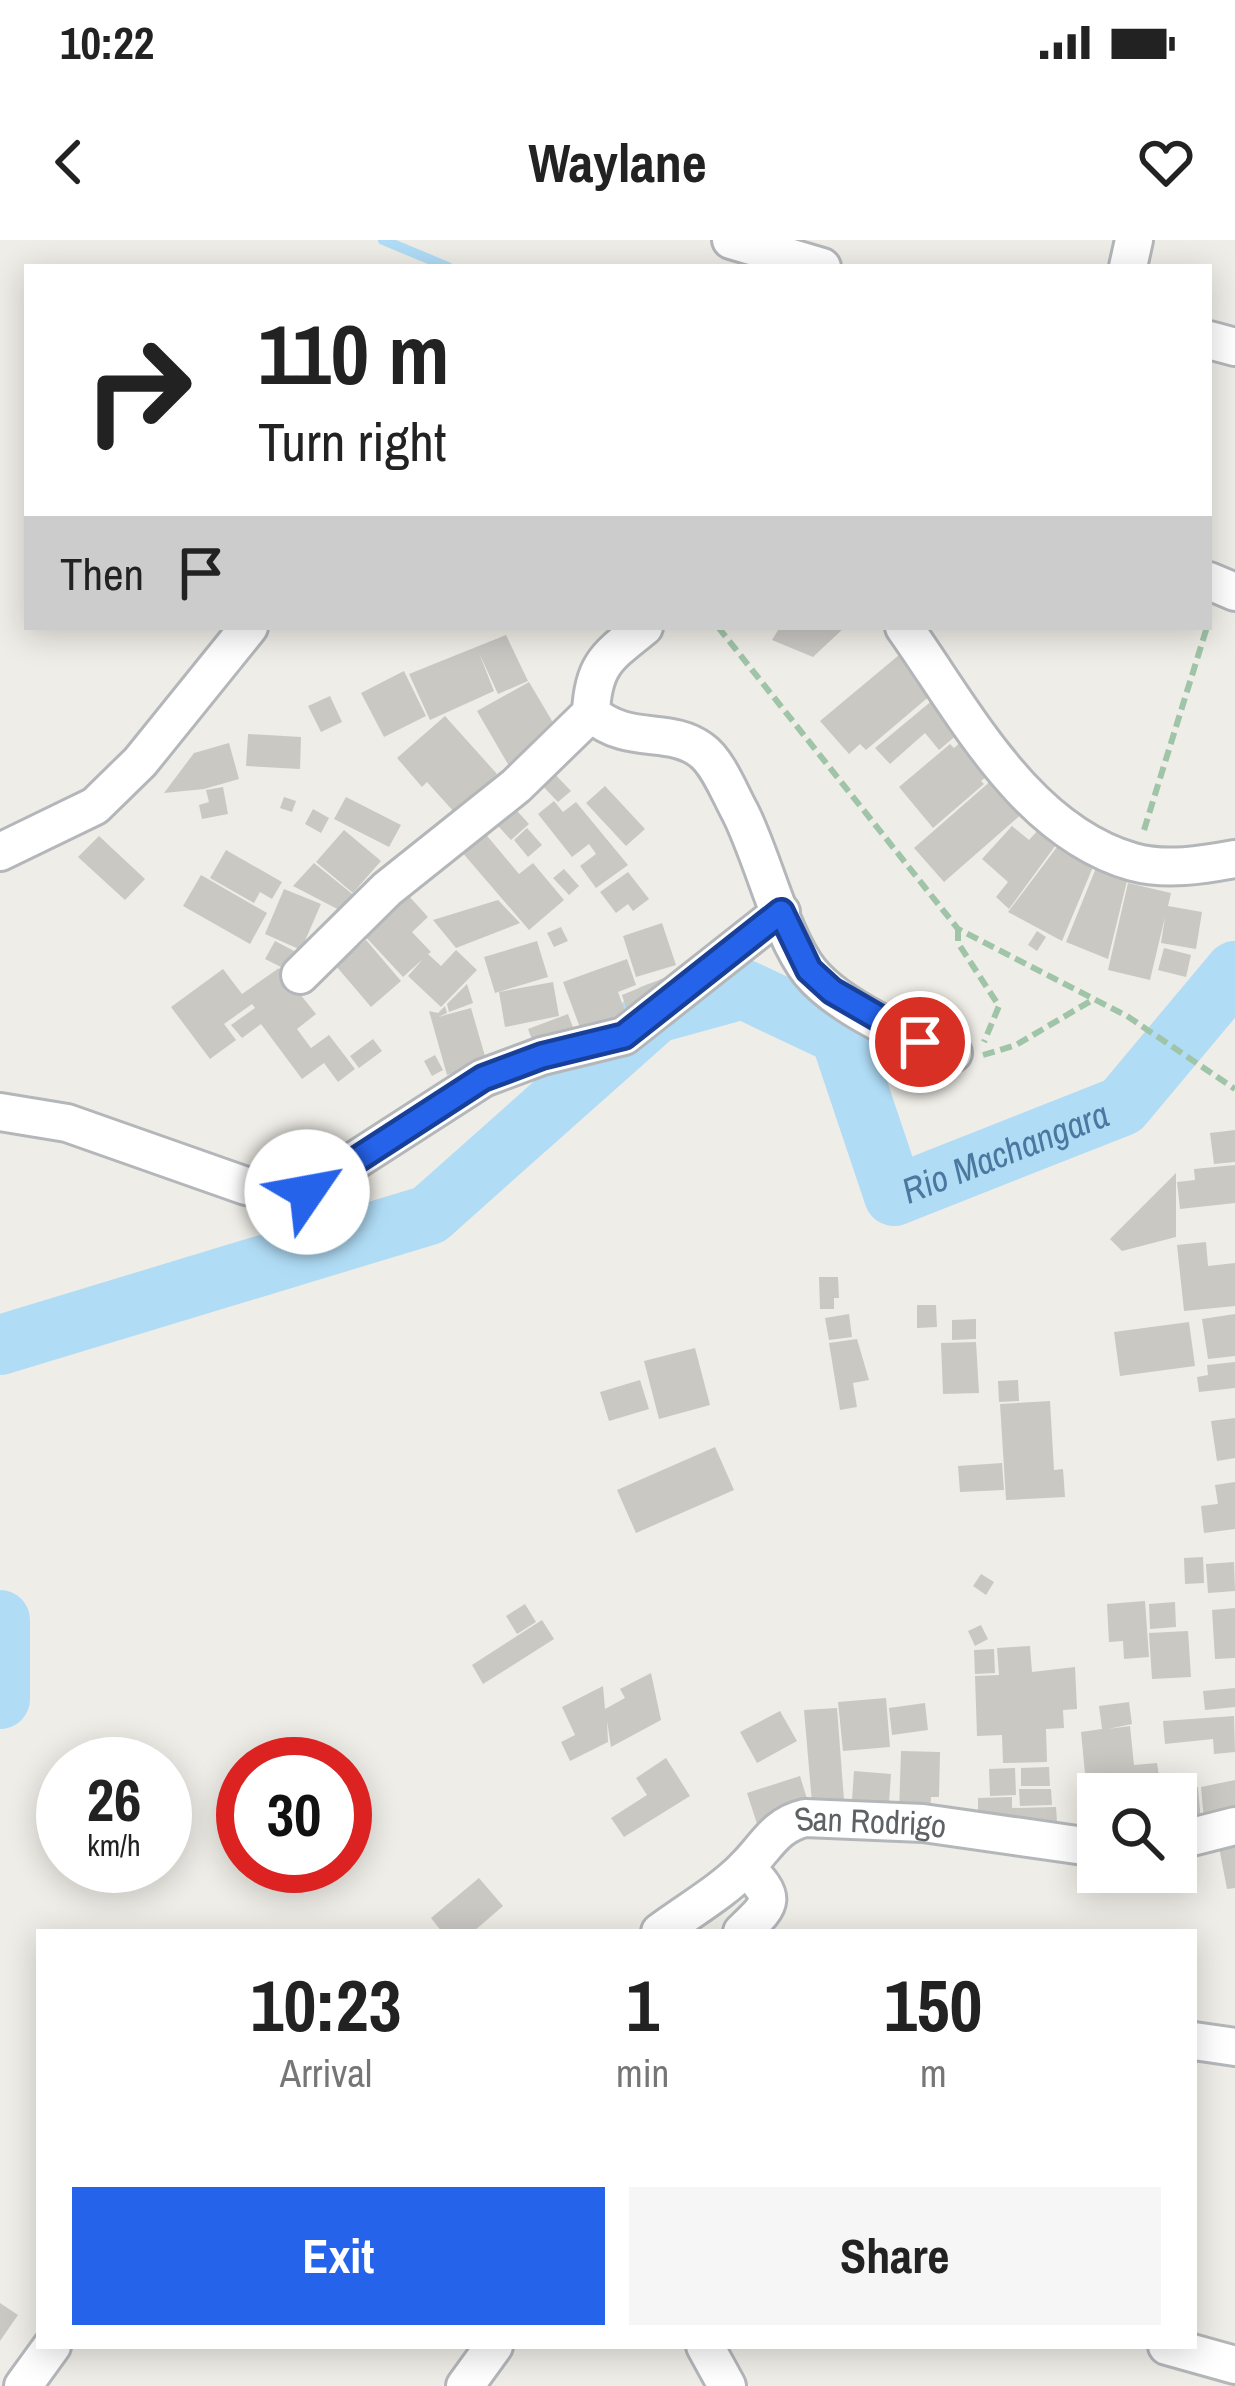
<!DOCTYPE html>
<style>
body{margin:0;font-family:"Archivo Narrow",sans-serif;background:#f6f6f6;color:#222;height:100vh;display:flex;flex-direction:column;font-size:45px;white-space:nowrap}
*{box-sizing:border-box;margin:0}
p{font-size:39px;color:#767676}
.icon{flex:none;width:66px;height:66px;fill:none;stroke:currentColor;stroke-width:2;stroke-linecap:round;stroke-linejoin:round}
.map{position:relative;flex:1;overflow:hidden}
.sheet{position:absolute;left:36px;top:1689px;width:1161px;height:420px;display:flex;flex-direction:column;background:#fff;border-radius:0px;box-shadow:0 6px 30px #0003}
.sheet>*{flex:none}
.top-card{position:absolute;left:24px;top:24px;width:1188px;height:366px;border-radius:0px;box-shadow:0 6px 30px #0003;background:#fff;color:#222;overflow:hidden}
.fabs{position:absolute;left:1077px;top:1533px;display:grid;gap:24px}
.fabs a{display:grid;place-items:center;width:120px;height:120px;border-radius:0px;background:#fff;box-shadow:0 6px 30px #0003;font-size:60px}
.speed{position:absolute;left:36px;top:1497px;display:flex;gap:24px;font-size:60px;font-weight:700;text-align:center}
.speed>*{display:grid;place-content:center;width:156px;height:156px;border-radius:50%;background:#fff;box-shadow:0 6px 30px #0003;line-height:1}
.speed small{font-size:30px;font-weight:400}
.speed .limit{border:18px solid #d22;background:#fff;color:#111}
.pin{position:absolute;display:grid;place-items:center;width:102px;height:102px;color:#fff;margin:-51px;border:6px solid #fff;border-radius:50%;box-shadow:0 3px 12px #0007}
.me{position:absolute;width:132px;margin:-66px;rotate:57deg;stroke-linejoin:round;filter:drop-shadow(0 0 9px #0008)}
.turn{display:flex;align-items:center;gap:42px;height:252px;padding:0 36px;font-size:54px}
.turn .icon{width:156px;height:156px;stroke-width:2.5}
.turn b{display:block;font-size:84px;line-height:102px}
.then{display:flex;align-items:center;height:114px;padding:0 36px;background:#0003;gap:24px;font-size:45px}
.eta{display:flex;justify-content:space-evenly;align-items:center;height:204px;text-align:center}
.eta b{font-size:72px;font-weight:700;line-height:84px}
.cta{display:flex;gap:24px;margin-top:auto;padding:24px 36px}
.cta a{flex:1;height:138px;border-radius:0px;background:#2563eb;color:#fff;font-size:48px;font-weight:700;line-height:138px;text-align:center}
.cta a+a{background:#f6f6f6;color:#222}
.status{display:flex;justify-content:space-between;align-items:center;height:84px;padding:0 60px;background:#fff;direction:ltr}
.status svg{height:33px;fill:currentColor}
header{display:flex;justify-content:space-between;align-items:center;height:156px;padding:0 36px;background:#fff;font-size:54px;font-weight:700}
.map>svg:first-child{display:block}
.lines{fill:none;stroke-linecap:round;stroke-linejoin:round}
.stream{stroke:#b0dcf6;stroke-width:10}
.river{stroke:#b0dcf6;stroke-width:60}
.building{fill:#cac8c3}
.street-casing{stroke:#b4b7ba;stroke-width:42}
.path{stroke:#a0c4a8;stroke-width:6;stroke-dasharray:12 6;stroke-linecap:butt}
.street{stroke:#fff;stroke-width:36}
.route-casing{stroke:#184099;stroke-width:30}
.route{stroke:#2563eb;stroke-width:21}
.labels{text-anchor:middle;stroke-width:10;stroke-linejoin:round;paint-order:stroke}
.street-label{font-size:33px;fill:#5e6265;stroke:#fff}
.water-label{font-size:36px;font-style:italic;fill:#4a789f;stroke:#fff}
</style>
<div class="status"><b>10:22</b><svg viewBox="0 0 49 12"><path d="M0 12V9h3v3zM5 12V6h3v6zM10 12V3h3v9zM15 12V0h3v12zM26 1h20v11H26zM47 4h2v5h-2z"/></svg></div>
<header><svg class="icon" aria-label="back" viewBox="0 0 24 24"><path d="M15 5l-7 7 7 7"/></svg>Waylane<svg class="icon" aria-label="heart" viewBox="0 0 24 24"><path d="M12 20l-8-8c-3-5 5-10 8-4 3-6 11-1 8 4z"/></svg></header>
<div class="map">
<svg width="1235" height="2146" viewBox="0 0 1235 2146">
<rect width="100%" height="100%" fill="#efede7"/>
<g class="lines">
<path class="stream" d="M383,0l65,27"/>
<g class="river">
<path id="s1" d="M0,1105l429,-130 227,-202 87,-24 97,46 54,161 228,-90 113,-135"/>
<path d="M0,1380v79"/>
</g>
</g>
<path class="building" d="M780,387h65l-32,30 -41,-17z
M506,395l22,46 -30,13 -19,-41 15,38 -64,29 -21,-46z
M899,415l33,39 -66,56 -6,-6 -11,10 -29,-33z
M404,431l22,45 -42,21 -23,-44z
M529,442l32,54 -52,30 -32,-55z
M330,456l12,26 -21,10 -13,-26z
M934,459l25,34 -20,17 -14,-17 -35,31 -15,-16z
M445,476l52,58 -43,38 -27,-30 -5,5 -25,-29z
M248,494l53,3 -1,32 -54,-3z
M963,500l28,33 -10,8 3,3 -51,44 -34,-41 51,-43 4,4z
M229,503l10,36 -35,10 -40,4 30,-40z
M548,527l23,24 -13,11 -22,-23z
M993,539l30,34 -79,69 -30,-34z
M605,546l40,43 -19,17 -40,-43z
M223,547l5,27 -26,5 -3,-14 10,-3 -3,-12z
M284,557l12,4 -4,11 -12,-4z
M346,557l55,28 -12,22 -55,-28z
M508,561l21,23 -18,16 -21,-23z
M554,561l9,11 13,-10 52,63 -32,23 -16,-22 16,-12 -7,-10 -17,13 -34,-43z
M313,569l16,9 -8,15 -16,-9z
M478,585l41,49 14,-11 31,37 -35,30 -74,-86z
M1012,586l17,14 12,-13 17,15 -49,67 -13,-12 12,-15 -26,-23z
M527,588l15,17 -14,12 -14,-17z
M344,590l37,31 -28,32 -37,-31z
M99,596l46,43 -20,21 -47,-43z
M1057,607l36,20 -31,74 -54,-29z
M226,610l56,32 -10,17 -12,-7 -6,11 -44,-25z
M314,623l47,38 -12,14 -56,-29z
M1096,628l31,13 -19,78 -42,-17z
M564,629l15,17 -10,9 -16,-17z
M628,632l21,27 -16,12 -5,-7 -12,9 -16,-21z
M201,635l66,38 -17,31 -67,-38z
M1128,643l43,10 -3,13 34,6 -6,37 -35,-6 4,-26 -15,63 -42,-10z
M284,649l37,15 -20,46 -36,-16z
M408,655l20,22 -16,15 19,20 -3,2 13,12 15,-16 21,20 -36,37 -33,-31 15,-17 -20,18 -39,-42z
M498,660l22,23 -64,25 -23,-28z
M662,683l14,42 -40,12 -13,-41z
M561,687l7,14 -14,6 -7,-14z
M1037,691l9,6 -9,14 -9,-6z
M366,700l35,41 -30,26 -35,-41z
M275,701l23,12 -9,18 -24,-12z
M537,701l11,36 -53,16 -11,-36z
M1164,708l27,7 -5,22 -28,-7z
M627,719l9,26 -18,7 12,33 -45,16 -22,-59z
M279,728l37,46 -19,15 14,19 18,-13 26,34 -17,13 -14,-19 -22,16 -41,-55 -19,14 -11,-13 24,-17 -3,-4 -28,20 12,16 -26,19 -39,-52 52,-38 19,25z
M681,731l-51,49 -8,-25z
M553,742l6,34 -54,11 -6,-35z
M467,744l6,19 -24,9 -2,-8z
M445,766l2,7 -9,4 33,-9 16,55 -40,12 -18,-64 9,2z
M568,774l9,24 -40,15 -9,-24z
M373,799l9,12 -23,17 -9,-12z
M435,815l8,15 -11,6 -8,-15z
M1235,890v32l-21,2 -4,-31z
M1235,925v38l-55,6 -3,-27 18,-2 -1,-11z
M1176,933v64l-54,14 -12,-12z
M1206,1002l2,24 27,-3v43l-51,5 -7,-66z
M819,1037h19l1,21h-5v11h-14z
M917,1065h19l1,22 -20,1z
M849,1074l3,23 -23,3 -4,-22z
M1235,1074v42l-27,3 -6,-40z
M976,1079v20l-24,1v-20z
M1189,1082l6,44 -75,10 -6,-44z
M857,1099l12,41 -16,3 4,24 -17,3 -11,-67z
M976,1102l3,51 -36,1 -2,-51z
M695,1108l15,57 -51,14 -15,-58z
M1235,1122v26l-36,4 -2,-15 11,-2 -1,-10z
M640,1140l9,29 -40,12 -9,-29z
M1018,1140l1,21 -20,1 -1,-21z
M1050,1161l4,69 9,-1 2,28 -59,3 -6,-96z
M1235,1178v40l-18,3 -6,-40z
M715,1207l19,43 -98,43 -19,-43z
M1002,1223l2,27 -44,2 -2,-26z
M1235,1242v47l-31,4 -3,-27 17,-2 -3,-19z
M1203,1317l1,26 -19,1 -1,-26z
M1234,1322l1,29 -27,2 -2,-29z
M981,1334l13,8 -8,13 -13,-9z
M1145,1361l4,56 -25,2 -1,-18 -14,1 -2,-38z
M1175,1362l1,25 -26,2 -1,-25z
M525,1364l11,18 -19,12 -11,-18z
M1235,1368v50l-20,1 -3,-49z
M542,1380l12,19 -71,45 -11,-19z
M981,1385l7,14 -13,7 -7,-15z
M1188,1391l3,46 -39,2 -3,-46z
M1030,1406l2,26 43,-5 2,42 -14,1 1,18 -18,1 1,33 -44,1 -1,-28 -25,1 -2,-60 24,-1 -2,-27z
M994,1409l1,24 -20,1 -1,-24z
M651,1433l10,47 -50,27 -4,-26 1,21 -38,19 -9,-19 14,-7 -13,-28 41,-21 2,23 20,-11 -5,-9z
M1235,1448v19l-30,3 -2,-19z
M886,1458l4,49 -47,4 -5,-49z
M1129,1462l3,22 -24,5 22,-3 4,39 23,-2 2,13 -73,8 -5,-52 21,-3 -3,-23z
M925,1463l3,27 -36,5 -3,-27z
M837,1468l7,92 -32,3 -8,-93z
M780,1471l17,30 -40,22 -17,-31z
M1234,1476l1,36 -21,2 -1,-15 -48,5 -2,-23z
M901,1511l39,1 -1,45h-8l-1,18 -31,-1z
M666,1518l24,38 -66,41 -13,-19 36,-23 -11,-17z
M1049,1527l1,19h-29v-18z
M1015,1528l1,27 -26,1 -1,-27z
M854,1531l37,3 -2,29 -37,-3z
M800,1536l8,26 -47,34 -14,-43z
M1162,1537l1,17h-68l-1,-9z
M1235,1540v34l-31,7 -3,-34z
M1198,1547l3,35 -11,2 -3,-36z
M1019,1549h32l1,16 -32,1z
M1183,1550l4,36 -11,1v-36z
M1012,1557v11l44,-1 1,15 -79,1v-25z
M1235,1598v50l-8,1 -9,-47z
M479,1638l24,28 -30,26h-31l-11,-14z
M0,2063l18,12 -18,26z"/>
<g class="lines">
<defs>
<g id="street">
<path d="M731,0l91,27"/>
<path d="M1128,27l6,-27"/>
<path d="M1209,100l26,7"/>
<path d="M1209,341l26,11"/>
<path d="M644,387c-36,29 -51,37 -53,86 37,33 78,13 110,37 17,12 29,44 39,62 23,45 41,124 70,160 29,35 100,68 143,81"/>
<path d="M904,387c61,86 121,204 229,235 33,9 70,3 102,-3"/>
<path d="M0,612l95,-46 45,-44 109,-135"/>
<path d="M300,735l87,-86 129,-103 75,-73"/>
<path d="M0,872l67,11 179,63 60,6 177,-114 59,-22 82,-20 157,-124"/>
<path d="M1176,1601l59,-15"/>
<path id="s2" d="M660,1692c28,-21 62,-40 86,-65 21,-21 29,-42 59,-49l118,5 175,25"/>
<path d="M742,1692c31,-30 35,-32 4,-65"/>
<path d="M1194,1801l41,6"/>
<path d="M705,2106l22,40"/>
<path d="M1167,2106l68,19"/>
<path d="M23,2146l29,-40"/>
<path d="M465,2146l29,-40"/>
</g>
</defs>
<use href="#street" class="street-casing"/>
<path class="path" d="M718,387l240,302 169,87 108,73
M1144,590l63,-203
M958,689v14l41,63 -15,36
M983,815l33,-10 78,-46"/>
<use href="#street" class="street"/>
</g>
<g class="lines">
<defs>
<path id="route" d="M307,952l176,-114 59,-22 82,-20 157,-124 28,58 23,21 88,51"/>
</defs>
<use href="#route" class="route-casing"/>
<use href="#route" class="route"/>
</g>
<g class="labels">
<g class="street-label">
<text dy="12" stroke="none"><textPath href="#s2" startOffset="252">San Rodrigo</textPath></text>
</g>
<g class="water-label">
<text dy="13" stroke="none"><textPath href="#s1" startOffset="1239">Rio Machangara</textPath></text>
</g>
</g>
</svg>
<div class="fabs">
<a><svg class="icon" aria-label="search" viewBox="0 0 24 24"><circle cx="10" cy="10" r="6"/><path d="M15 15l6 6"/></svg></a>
</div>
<div class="speed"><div>26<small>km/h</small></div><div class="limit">30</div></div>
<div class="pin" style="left:920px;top:802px;background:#d93025"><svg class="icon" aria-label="arrive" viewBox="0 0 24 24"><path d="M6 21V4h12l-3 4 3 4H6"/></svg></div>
<svg class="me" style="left:307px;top:952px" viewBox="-20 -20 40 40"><circle r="19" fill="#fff"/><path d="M0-13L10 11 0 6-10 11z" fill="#2563eb"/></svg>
<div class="top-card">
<div class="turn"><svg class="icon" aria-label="right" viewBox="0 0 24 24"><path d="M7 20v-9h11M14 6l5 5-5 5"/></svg><div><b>110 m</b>Turn right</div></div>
<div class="then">Then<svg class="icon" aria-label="arrive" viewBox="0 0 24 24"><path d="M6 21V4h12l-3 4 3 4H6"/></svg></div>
</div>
<section class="sheet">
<div class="eta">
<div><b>10:23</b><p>Arrival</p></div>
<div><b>1</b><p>min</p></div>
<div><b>150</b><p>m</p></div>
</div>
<div class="cta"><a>Exit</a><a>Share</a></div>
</section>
</div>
